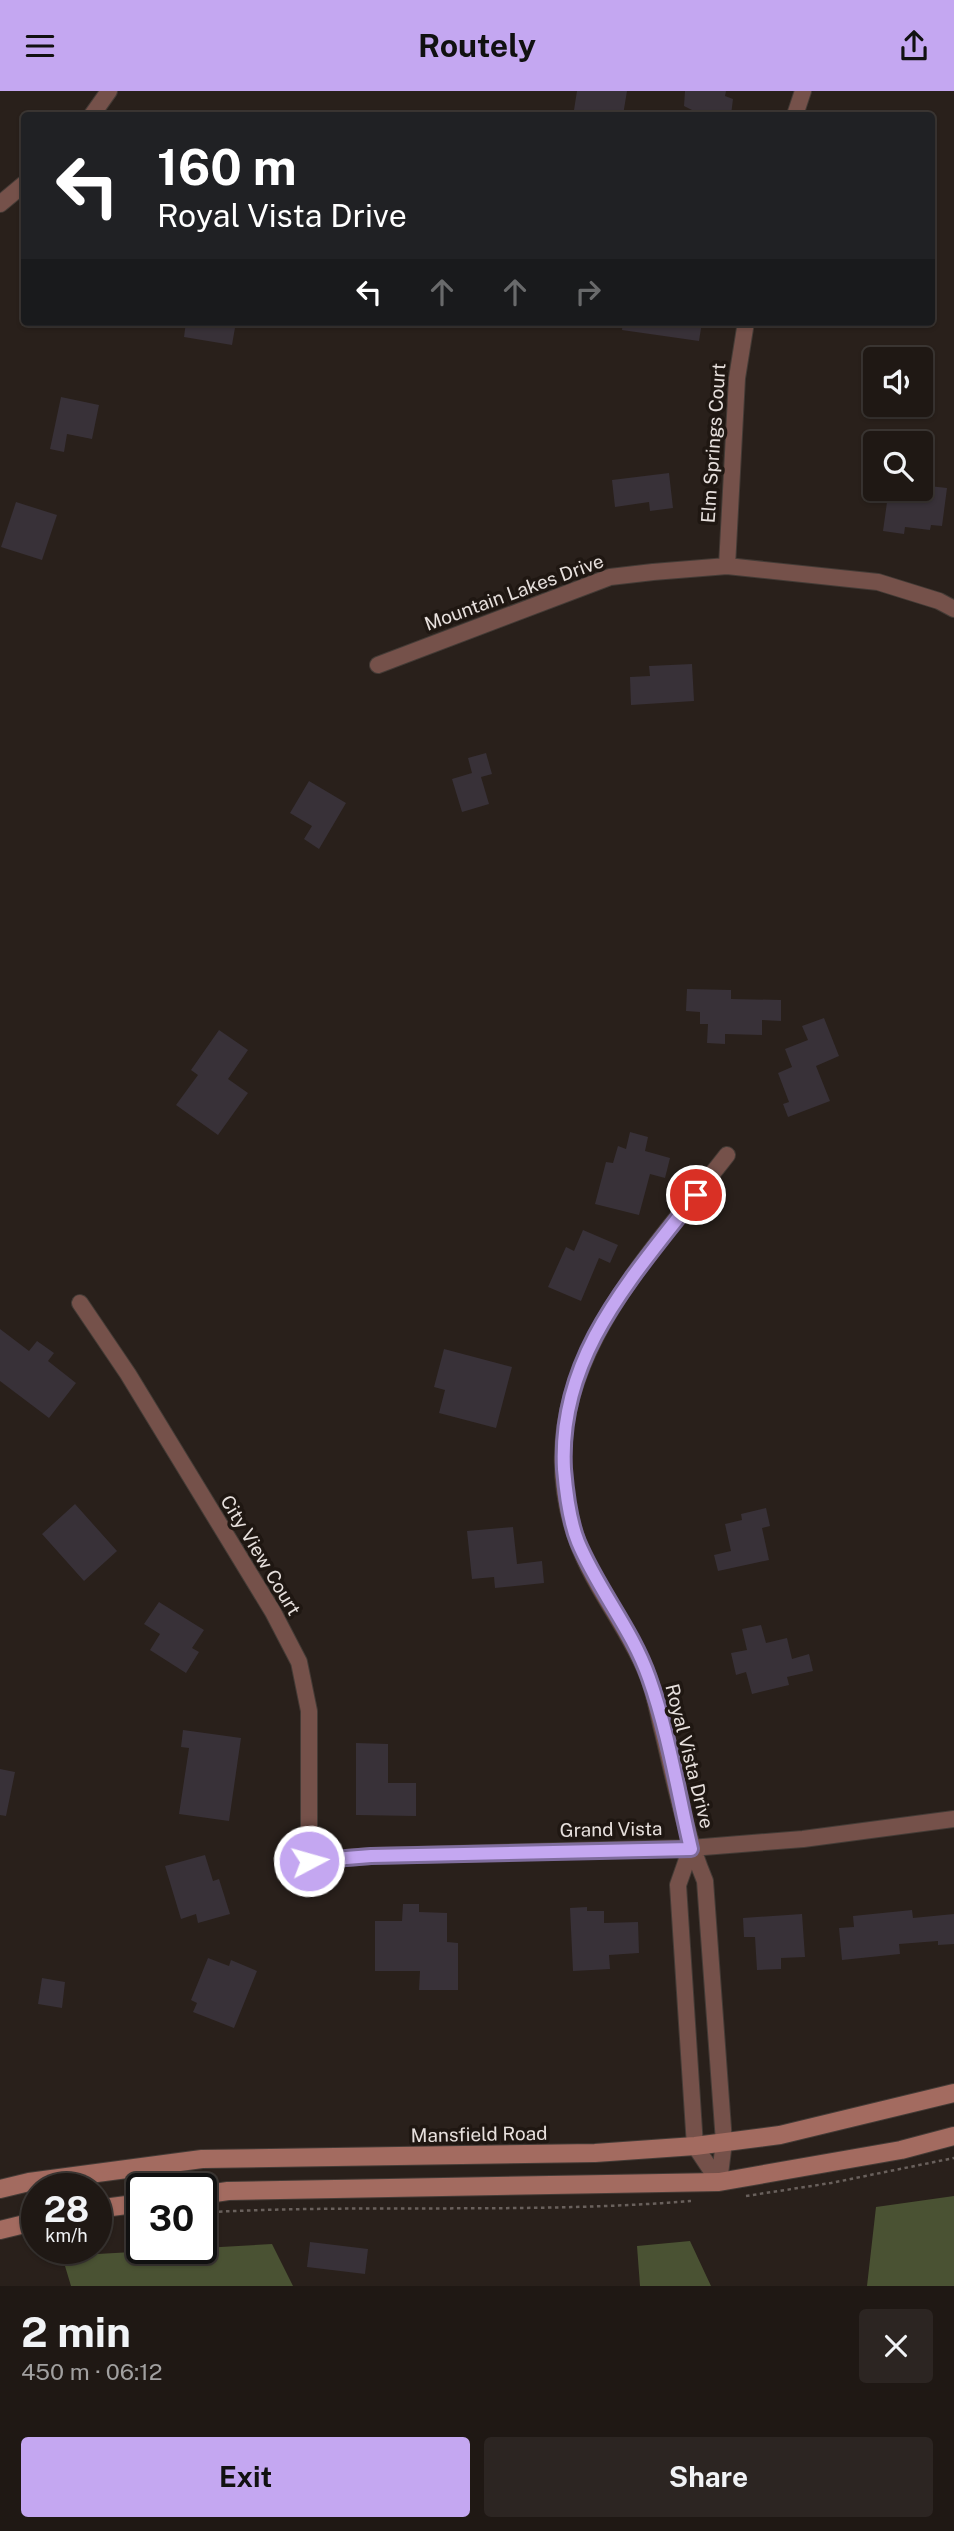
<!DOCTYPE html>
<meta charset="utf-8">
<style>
body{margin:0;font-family:"Public Sans",sans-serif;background:#2c2522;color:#f1f3f6;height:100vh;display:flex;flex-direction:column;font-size:26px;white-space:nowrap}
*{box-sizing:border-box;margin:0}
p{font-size:23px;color:#a1a0a0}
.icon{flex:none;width:38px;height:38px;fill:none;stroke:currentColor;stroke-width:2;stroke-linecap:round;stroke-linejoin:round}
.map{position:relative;height:2195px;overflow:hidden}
.side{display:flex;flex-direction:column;background:#1f1814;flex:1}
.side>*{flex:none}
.top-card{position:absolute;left:21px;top:21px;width:914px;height:214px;border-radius:7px;box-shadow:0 2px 5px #0004,0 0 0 2px #3c3734;background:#202124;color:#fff;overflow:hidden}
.tools{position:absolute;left:863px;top:256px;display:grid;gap:14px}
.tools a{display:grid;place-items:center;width:70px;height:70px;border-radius:7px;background:#1f1814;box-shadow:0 2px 5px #0004,0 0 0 2px #3c3734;font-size:35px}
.speed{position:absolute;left:21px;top:2082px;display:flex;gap:14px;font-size:35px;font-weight:700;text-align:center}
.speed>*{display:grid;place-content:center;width:91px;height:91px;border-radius:50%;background:#1f1814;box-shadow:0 2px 5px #0004,0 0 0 2px #3c3734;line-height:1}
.speed small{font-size:18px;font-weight:400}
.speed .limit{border:4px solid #111;border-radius:10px;background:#fff;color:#111}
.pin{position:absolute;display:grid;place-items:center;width:60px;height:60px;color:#fff;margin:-30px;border:4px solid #fff;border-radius:50%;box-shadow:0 2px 7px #0007}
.me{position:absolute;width:77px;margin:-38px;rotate:84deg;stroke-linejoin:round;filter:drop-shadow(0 0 5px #0008)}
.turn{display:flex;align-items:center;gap:24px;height:147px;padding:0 21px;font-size:32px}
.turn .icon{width:91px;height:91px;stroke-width:2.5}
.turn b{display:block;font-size:49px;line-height:60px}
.lanes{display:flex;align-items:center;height:66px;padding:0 21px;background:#0003;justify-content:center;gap:35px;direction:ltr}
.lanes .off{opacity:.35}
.round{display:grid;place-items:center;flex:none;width:74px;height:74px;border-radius:7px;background:#2c2522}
.overview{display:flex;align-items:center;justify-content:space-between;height:119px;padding:0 21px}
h1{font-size:42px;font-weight:700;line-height:52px}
.cta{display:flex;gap:14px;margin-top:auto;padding:14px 21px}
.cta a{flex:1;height:80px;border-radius:7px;background:#c4a7f1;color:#111;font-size:28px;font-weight:700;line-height:80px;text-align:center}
.cta a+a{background:#2c2522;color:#f1f3f6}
header{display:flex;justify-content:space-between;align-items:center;height:91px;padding:0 21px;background:#c4a7f1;color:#111;font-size:32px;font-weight:700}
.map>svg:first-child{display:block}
.forest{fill:#4a5233}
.building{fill:#383138}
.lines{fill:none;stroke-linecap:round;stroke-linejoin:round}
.street-casing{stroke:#443b36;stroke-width:18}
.secondary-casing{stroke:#443b36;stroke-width:20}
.path{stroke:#69605c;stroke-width:2.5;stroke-dasharray:3.5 3.5;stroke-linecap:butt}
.street{stroke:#75514a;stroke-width:16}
.secondary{stroke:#a36b60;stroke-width:18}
.route-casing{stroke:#7f6d9d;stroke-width:18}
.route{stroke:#c4a7f1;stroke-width:12}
.labels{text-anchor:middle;stroke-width:7;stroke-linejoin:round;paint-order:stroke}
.street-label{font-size:19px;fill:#e7e0dd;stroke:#1f1712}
</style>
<header><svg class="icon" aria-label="menu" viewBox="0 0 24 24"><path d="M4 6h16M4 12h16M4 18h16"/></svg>Routely<svg class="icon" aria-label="share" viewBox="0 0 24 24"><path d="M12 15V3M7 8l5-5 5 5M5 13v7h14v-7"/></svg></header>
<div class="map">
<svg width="954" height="2195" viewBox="0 0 954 2195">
<rect width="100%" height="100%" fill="#29201b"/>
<path class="forest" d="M954,2105v90h-87l9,-79z
M690,2150l21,45h-71l-3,-40z
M272,2153l21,42h-222l-9,-30z"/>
<path class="building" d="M577,0h50l-4,24 -49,-5z
M685,0h41l-1,5 8,3 -2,16h-37v-4l-10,-5z
M186,231h50l-4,23 -48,-8z
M623,231h79l-3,19 -77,-11z
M61,306l38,8 -7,34 -25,-5 -3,18 -14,-3z
M669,382l4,35 -23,3 -1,-9 -34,5 -3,-27z
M920,394l27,3 -5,38 -11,-1 -1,5 -25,-3 -1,7 -21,-3 5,-36 19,2 2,-9h11z
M16,411l41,13 -15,45 -41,-13z
M692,573l2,37 -63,4 -1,-28 20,-1 -1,-10z
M486,662l6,21 -11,3 8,27 -27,8 -10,-33 20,-6 -4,-15z
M309,690l37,22 -27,46 -15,-10 8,-13 -22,-13z
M687,898l44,1v9l50,1v21l-19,-1v15l-37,-1v10l-18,-1 1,-19h-8v-12l-14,-1z
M824,927l15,38 -23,10 14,35 -42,16 -5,-13 6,-2 -11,-29 14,-6 -7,-18 23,-9 -6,-14z
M219,939l29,20 -20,29 20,14 -30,42 -42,-30 22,-30 -7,-5z
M630,1041l18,5 -3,14 25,7 -5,20 -15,-4 -11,41 -44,-11 11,-42 7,1 5,-17 8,3z
M583,1139l35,15 -8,18 -11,-5 -18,43 -33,-14 18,-40 8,4z
M0,1238l29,22 8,-10 17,12 -6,8 28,22 -27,35 -49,-37z
M444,1258l68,18 -16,61 -57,-15 6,-23 -11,-3z
M75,1413l42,47 -33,30 -42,-47z
M766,1417l4,18 -8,2 7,32 -51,11 -4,-16 17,-4 -6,-27 17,-4 -1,-6z
M513,1436l4,37 25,-3 2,22 -49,5 -1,-11 -22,2 -5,-48z
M159,1511l45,28 -12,18 7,4 -13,21 -36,-23 10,-16 -16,-10z
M761,1534l5,18 21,-5 5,21 17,-5 4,17 -26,6 2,8 -37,9 -6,-22 -10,3 -5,-22 16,-3 -5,-21z
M183,1639l58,8 -12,83 -50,-7 10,-66 -8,-1z
M356,1652l32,1v39h28v33l-60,-1z
M0,1678l15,3 -9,44 -6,-1z
M205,1764l8,26 6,-2 11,35 -32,9 -2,-9 -15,5 -16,-53z
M403,1813h16v8l28,1v29l11,1v47h-39l1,-19h-45v-50h27z
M587,1816v4h17v12l34,-1 1,31 -30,2 1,14 -37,2 -3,-63z
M912,1819l1,8 41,-4v30l-16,1v-4l-39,3 1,10 -58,6 -3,-32 15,-1 -1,-11z
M802,1823l3,43 -24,1v11l-24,1 -2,-33h-11l-1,-19z
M208,1867l21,8 2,-6 26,11 -23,57 -41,-16 4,-9 -6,-3z
M42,1887l23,4 -3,26 -24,-4z
M310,2151l58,7 -3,25 -58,-7z"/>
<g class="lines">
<defs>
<path id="street" d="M92,24l17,-24
M795,24l8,-24
M0,113l24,-20
M727,475l10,-188 9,-56
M378,574l232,-88 43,-5 74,-6 151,16 61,19 15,8
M80,1212l48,71 145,238 26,50 10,49v150l62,-5 320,-8 112,-9 151,-20
M691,1757l-13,37 17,261 24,36
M719,2091l5,-40 -19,-261c-20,-48 -30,-98 -42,-148 -5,-19 -8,-39 -15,-57 -19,-48 -54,-87 -71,-136 -56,-155 63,-273 150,-385"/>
<path id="secondary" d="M0,2098l29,-7 173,-23 393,-6 100,-7 85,-11 174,-42
M201,2104l27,-4 491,-9 182,-32 53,-14
M96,2118l46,-6
M0,2139l37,-9"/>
</defs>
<use href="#street" class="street-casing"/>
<use href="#secondary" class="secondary-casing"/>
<path class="path" d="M746,2105l85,-13 123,-25
M212,2121c159,-8 320,2 479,-11"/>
<use href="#street" class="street"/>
<use href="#secondary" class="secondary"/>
</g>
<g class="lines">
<defs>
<path id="route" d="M309,1770l62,-5 320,-7c-13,-56 -23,-118 -42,-171 -17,-49 -51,-88 -71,-136 -9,-22 -12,-49 -14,-73 -6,-113 67,-190 132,-274"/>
</defs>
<use href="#route" class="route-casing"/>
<use href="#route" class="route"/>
</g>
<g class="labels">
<g class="street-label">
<text transform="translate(713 352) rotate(-86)" y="7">Elm Springs Court</text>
<text transform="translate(514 501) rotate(-20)" y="7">Mountain Lakes Drive</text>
<text transform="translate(261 1464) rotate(59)" y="7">City View Court</text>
<text transform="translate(690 1665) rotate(76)" y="7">Royal Vista Drive</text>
<text transform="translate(611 1738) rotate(-1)" y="7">Grand Vista</text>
<text transform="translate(479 2043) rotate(-1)" y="7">Mansfield Road</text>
</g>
</g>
</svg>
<div class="tools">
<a><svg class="icon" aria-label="sound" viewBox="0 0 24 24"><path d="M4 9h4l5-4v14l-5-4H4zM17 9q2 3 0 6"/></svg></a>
<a><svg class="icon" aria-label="search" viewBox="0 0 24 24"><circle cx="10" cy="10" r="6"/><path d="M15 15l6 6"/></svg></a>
</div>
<div class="speed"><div>28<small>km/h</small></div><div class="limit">30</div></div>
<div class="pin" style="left:696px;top:1104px;background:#d93025"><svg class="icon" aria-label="arrive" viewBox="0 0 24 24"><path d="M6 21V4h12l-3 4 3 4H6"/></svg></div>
<svg class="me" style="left:309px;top:1770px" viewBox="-20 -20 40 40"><circle r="17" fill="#c4a7f1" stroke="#fff" stroke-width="3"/><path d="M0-11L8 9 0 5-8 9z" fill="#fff"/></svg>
<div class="top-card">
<div class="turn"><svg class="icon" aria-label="left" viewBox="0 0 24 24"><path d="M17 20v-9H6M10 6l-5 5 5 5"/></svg><div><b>160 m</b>Royal Vista Drive</div></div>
<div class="lanes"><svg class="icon" aria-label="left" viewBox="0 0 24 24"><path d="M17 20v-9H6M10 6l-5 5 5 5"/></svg><svg class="icon off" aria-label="ahead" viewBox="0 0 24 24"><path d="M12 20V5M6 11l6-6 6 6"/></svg><svg class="icon off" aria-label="ahead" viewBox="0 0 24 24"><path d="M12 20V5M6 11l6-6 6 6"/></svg><svg class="icon off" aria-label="right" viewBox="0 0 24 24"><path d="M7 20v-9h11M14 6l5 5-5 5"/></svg></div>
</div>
</div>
<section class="side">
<div class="overview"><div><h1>2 min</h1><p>450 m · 06:12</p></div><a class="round"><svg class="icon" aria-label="close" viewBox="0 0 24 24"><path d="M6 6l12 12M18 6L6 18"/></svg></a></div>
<div class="cta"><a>Exit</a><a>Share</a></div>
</section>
